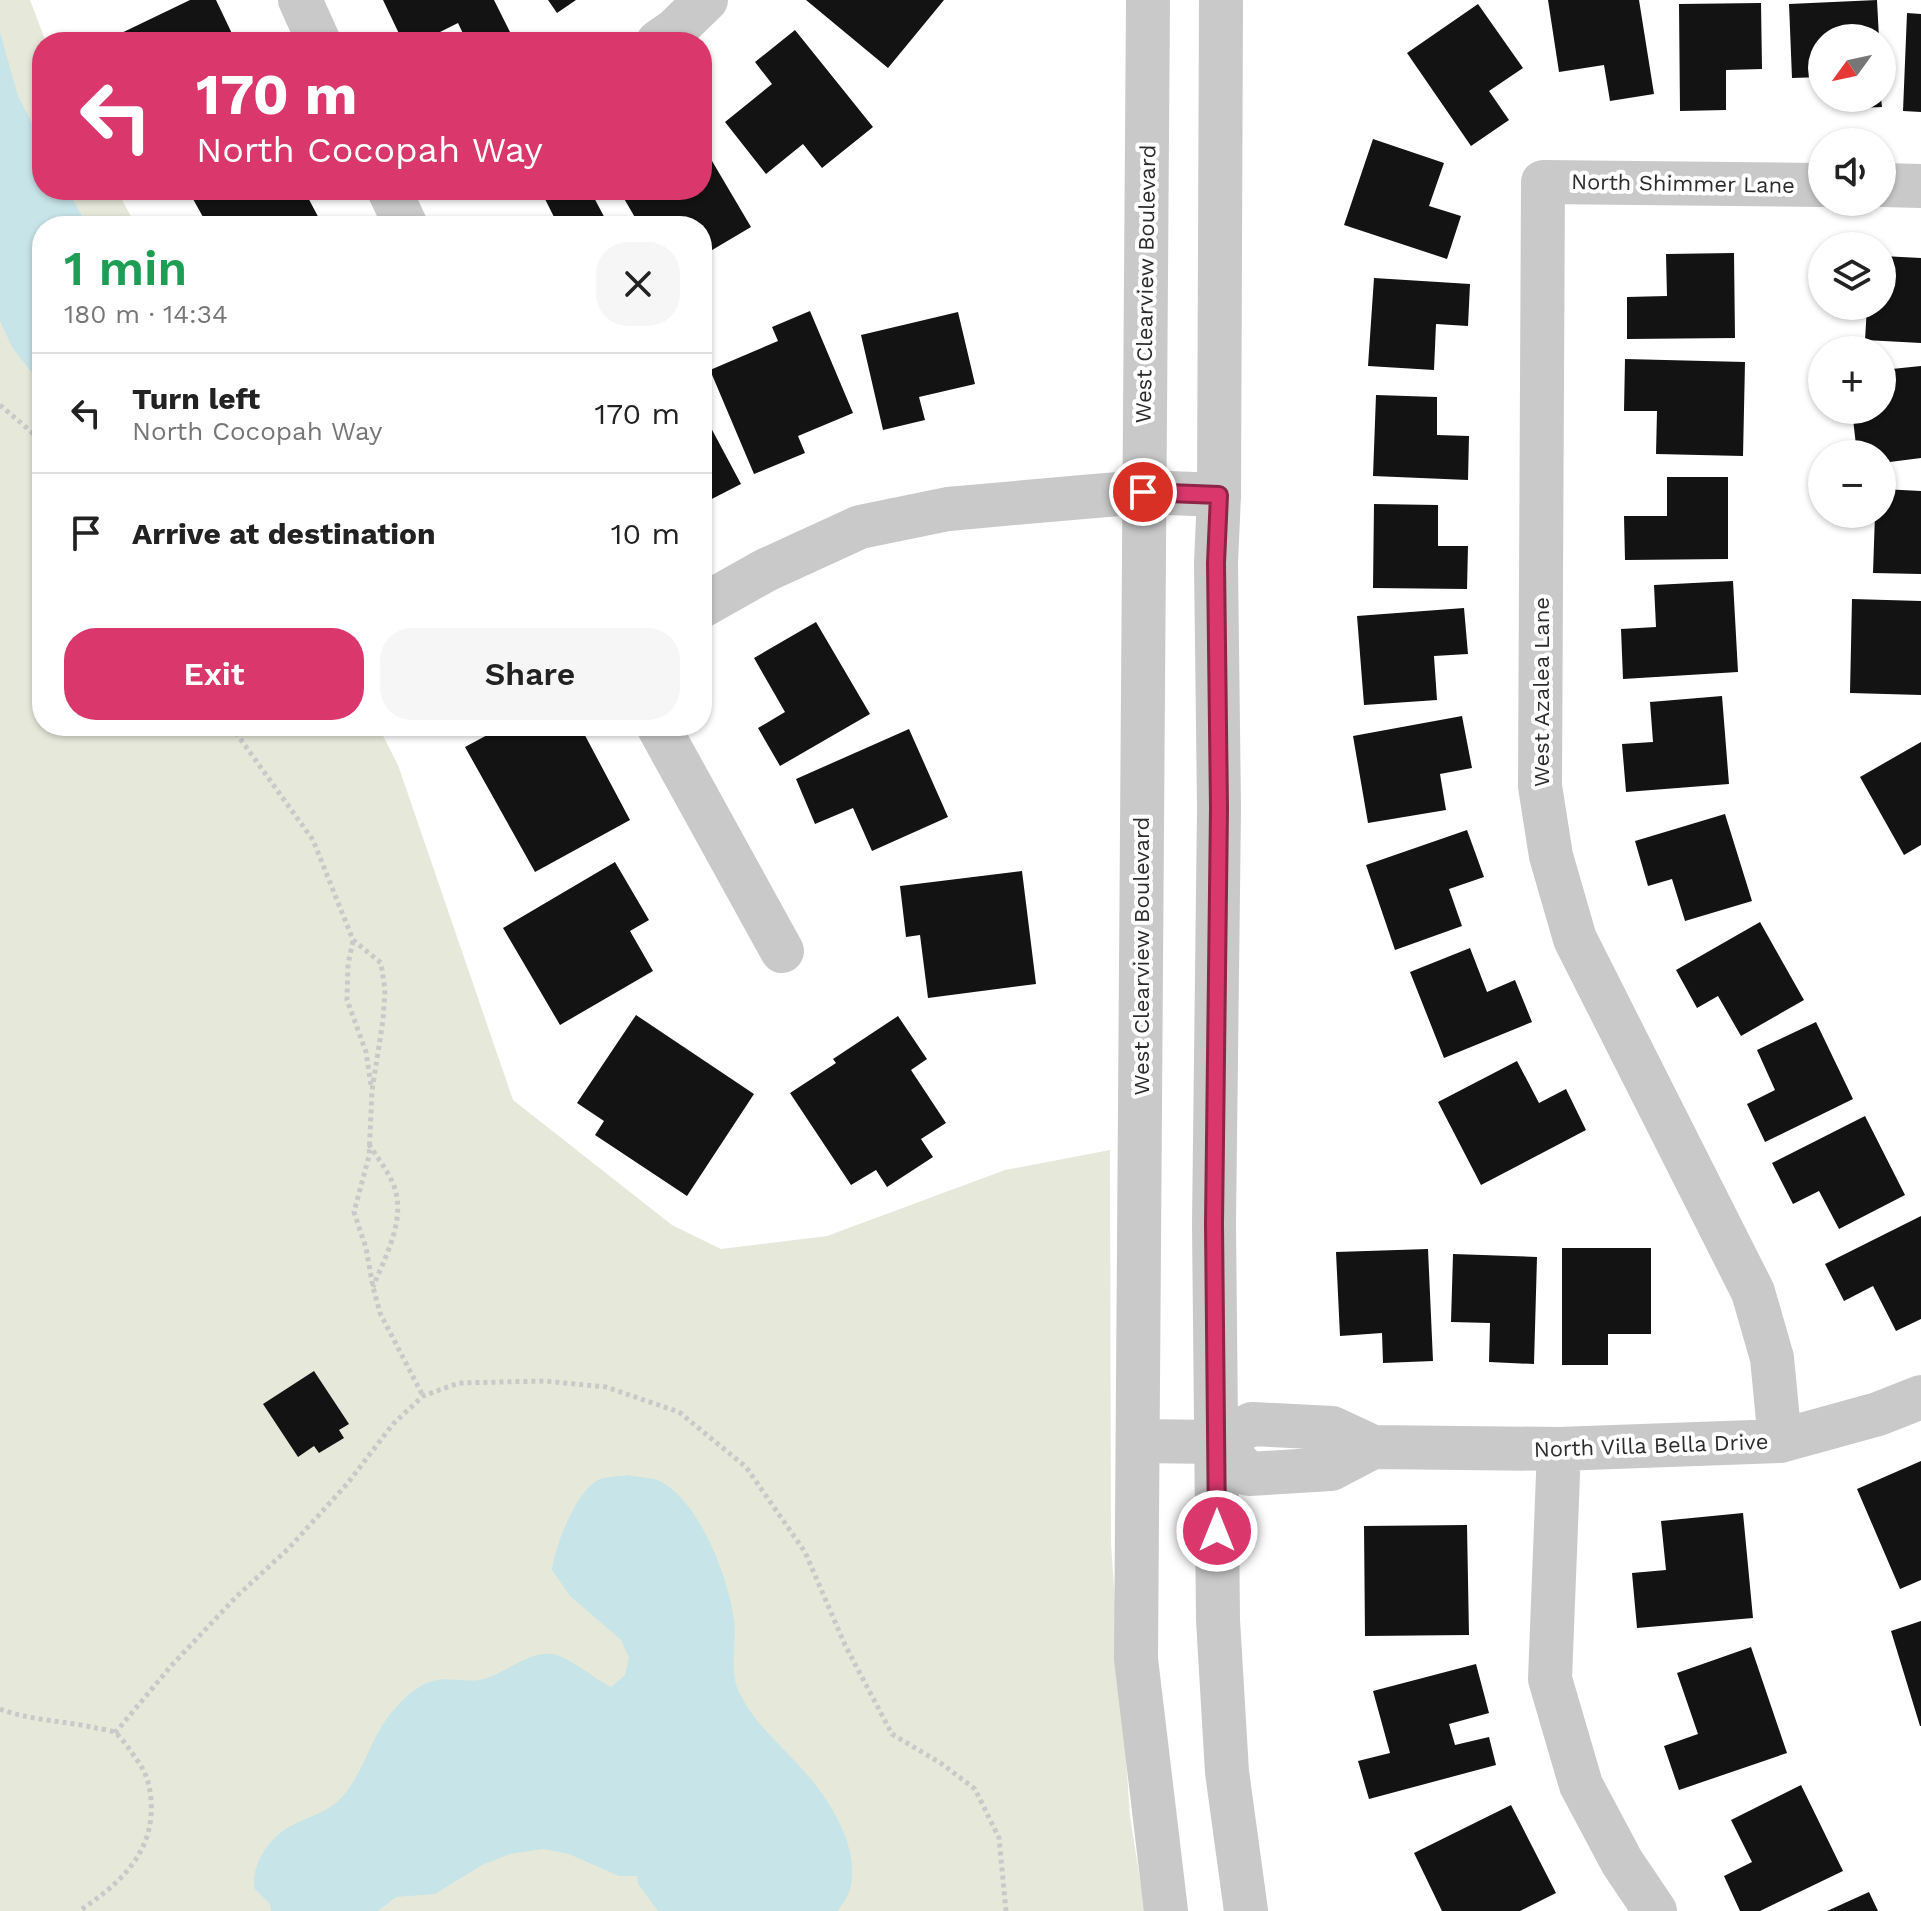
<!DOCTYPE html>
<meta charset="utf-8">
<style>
body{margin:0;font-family:"Work Sans",sans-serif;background:#f6f6f6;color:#222;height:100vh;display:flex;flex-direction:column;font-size:30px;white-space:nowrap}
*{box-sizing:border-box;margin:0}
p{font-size:26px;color:#767676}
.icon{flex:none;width:44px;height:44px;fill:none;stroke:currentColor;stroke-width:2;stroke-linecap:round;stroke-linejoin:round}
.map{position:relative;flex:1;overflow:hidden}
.panel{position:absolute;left:32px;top:216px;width:680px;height:520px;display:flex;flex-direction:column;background:#fff;border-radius:32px;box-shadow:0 2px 6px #0004}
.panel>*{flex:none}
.banner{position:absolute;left:32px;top:32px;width:680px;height:168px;border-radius:32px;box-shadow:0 2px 6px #0004;background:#da376d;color:#fff;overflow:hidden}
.needle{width:52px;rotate:237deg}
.tools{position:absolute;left:1808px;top:24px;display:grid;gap:16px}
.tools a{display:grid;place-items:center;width:88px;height:88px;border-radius:50%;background:#fff;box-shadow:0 2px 6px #0004;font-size:40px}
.pin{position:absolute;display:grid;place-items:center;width:68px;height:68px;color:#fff;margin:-34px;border:4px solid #fff;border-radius:50%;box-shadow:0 2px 8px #0007}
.me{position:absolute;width:88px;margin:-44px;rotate:0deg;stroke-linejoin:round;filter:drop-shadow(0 0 6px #0008)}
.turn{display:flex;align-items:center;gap:28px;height:168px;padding:0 32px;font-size:36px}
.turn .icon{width:104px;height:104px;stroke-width:2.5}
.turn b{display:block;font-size:56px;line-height:68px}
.round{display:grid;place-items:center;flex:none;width:84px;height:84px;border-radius:32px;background:#f6f6f6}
.overview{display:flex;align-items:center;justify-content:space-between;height:136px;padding:0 32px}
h1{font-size:48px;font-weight:600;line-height:60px;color:#1e9e55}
.action{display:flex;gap:16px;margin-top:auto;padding:16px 32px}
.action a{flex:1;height:92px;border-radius:32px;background:#da376d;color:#fff;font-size:32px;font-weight:600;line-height:92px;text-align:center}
.action a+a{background:#f6f6f6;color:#222}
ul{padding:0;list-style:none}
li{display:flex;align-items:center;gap:24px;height:120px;padding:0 32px;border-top:2px solid #e0e0e0}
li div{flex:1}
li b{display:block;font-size:30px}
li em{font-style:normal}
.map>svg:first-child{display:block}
.green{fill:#e6e9da}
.water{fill:#c7e4e8}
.building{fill:#131313}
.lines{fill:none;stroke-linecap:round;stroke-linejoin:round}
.path{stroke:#c9c9c9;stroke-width:5;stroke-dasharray:4 4;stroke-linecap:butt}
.minor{stroke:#c9c9c9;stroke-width:44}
.tertiary{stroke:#c9c9c9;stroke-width:44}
.route-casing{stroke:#8e2447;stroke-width:20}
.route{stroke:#da376d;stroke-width:14}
.labels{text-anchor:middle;stroke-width:8;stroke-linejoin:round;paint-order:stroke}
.street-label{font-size:22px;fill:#2c2c2c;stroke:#fff}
</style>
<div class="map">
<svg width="1921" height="1911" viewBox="0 0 1921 1911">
<rect width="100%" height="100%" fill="#fff"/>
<path class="green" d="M0,0h30l16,42h-4v148h75l19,36h-94v500h336l20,39 115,335 159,125 49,24 106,-13 178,-66 105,-20 1,393 19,273 15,95h-1145z"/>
<path class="water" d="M0,32l18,64 24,46v48h26l19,36h-45v160l-30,-39 -12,-26z
M627,1475c9,2 22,2 30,5 41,16 73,101 77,141 3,24 -6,51 6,73 17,34 46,55 70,84 24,29 50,73 40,111 -2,8 -8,15 -12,22h-180l-20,-27 -1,-8h-18l-50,-22 -26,-5 -33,5 -28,11 -47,29 -39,3 -18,14h-107l-1,-7 -16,-16c-2,-24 14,-49 35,-61 15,-9 34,-13 48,-25 26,-24 32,-63 54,-89 10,-12 23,-25 38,-31 18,-7 37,2 55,-3 22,-6 44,-28 68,-25 16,2 43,25 59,33l14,-12 4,-17 -8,-18 -51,-44 -18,-26c3,-25 23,-75 44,-89 8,-5 22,-4 31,-6z"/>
<path class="building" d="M190,0h26l20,42h-123l-2,-4z
M383,0h111l20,40 -47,2 -9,-19 -38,19h-17z
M548,0h28l-19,13z
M806,0h138l-56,68z
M1548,0h91l15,94 -44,7 -6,-36 -45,7z
M1877,0l2,38h-57v39l-30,1 -3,-74z
M1761,3l1,66 -36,1v40l-46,1 -1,-107z
M1478,4l45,64 -34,23 20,29 -38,26 -64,-93z
M1907,13l14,1v98l-18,-1z
M795,30l78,97 -51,41 -19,-24 -37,30 -41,-52 47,-38 -17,-22z
M1837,98h44l1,9 -45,2z
M1373,139l71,24 -15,43 32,10 -14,43 -103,-34z
M702,144l49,83 -49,29v-30h-62l-21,-36h83z
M188,190h116l19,36h-115z
M557,190h33l19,36h-73l18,-9 -10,-20z
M1734,253l1,85 -108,1v-42l40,-1 -1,-42z
M1882,256l39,2v85l-56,-3 2,-34h15z
M1374,278l96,6 -2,42 -32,-2 -2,46 -66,-4z
M810,311l43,102 -55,23 7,17 -51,21 -44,-104 68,-29 -6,-14z
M958,312l17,72 -56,13 6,23 -42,10 -22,-95z
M1625,359l120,3 -2,94 -87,-2 1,-43h-33z
M1921,366v92l-39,5v-9h-25l-5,-44h30v-40z
M1376,395l61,2v38l32,1 -1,44 -95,-4z
M702,411l39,73 -39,20z
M1667,477h61v82l-103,1 -1,-44h43z
M1882,489l39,2v83l-48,-1 2,-59h7z
M1374,504l64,1v41h30l-1,43 -94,-1z
M1733,581l5,91 -115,7 -2,-50 35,-2 -2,-42z
M1852,599l69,2v94l-71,-2z
M1464,608l4,46 -34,2 3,44 -73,5 -7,-89z
M816,622l54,92 -90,52 -22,-38 27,-16 -31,-54z
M1722,696l7,88 -103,8 -4,-48 31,-2 -3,-40z
M1462,716l10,52 -32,6 6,36 -78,13 -15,-87z
M504,726h76l50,94 -95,52 -70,-125z
M909,729l39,88 -76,34 -19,-43 -38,16 -19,-45z
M1921,742v103l-17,10 -44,-78z
M1725,814l27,87 -67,20 -13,-42 -24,7 -13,-45z
M1467,830l17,47 -35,12 13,37 -67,24 -29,-85z
M615,862l34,58 -19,11 23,40 -93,54 -57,-97z
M1022,871l14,113 -108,14 -8,-63 -14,2 -6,-51z
M1760,922l44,78 -63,36 -23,-40 -21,12 -21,-38z
M1470,948l17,44 28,-12 17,42 -88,36 -34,-86z
M636,1015l118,79 -67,102 -92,-61 9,-14 -27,-18z
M898,1016l29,43 -16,11 35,53 -25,16 12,18 -46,30 -11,-17 -25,15 -61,-92 46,-30 -3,-4z
M1816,1022l37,77 -88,43 -18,-38 28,-14 -18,-40z
M1517,1061l22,42 27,-14 20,41 -105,55 -43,-83z
M1865,1116l40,79 -66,34 -20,-38 -26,13 -21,-41z
M1921,1216v103l-25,12 -23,-45 -29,15 -19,-37z
M1562,1248h89v86h-43v31h-46z
M1428,1249l5,112 -50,2 -1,-30 -42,3 -4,-84z
M1453,1254l84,3 -3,107 -45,-2 1,-39 -39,-1z
M314,1371l35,53 -10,6 5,8 -25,15 -5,-7 -16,11 -35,-53z
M1921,1461v119l-21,9 -43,-100z
M1743,1513l10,105 -116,10 -5,-55 34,-3 -5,-49z
M1467,1525l2,110 -104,1 -1,-110z
M1921,1621v105h-1l-29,-95z
M1751,1647l36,106 -108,37 -15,-44 34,-12 -21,-61z
M1476,1664l13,49 -40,11 6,21 34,-8 7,28 -127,34 -11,-38 32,-8 -17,-62z
M1801,1785l42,86 -83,40h-20l-16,-35 28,-14 -21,-42z
M1511,1805l45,88 -36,18h-78l-28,-58z
M1869,1892l9,19h-51z"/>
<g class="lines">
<path class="path" d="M0,405l42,36
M231,726l82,114 40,100 28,23 4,27 -2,30 -11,71 -3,65 -15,56 12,36 7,39 7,26 43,83
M353,941l-5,23 -1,36 19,52 5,34
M369,1144c8,14 21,29 26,45 10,33 -10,68 -22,98
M0,1709c27,11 66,12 96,19 5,1 13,2 18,4 8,5 17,20 23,28 9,12 13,25 14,40 4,52 -31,84 -72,111
M115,1733l56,-67 66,-70 51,-47 59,-65 46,-60 30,-28 36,-13 86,-2 61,6 73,25 67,55 59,85 40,93 47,89 50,30 33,25 24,49 7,73"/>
<path class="minor" d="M300,0l19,42
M658,42l17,-12 31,-30
M1882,185l39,1
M389,190l17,36
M702,606l64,-36 94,-43 88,-18 135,-12 60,-5 76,3
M658,726l124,225
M1138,1441l78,1 36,-18 80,4 41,19 186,2 221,-8 98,-27 43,-17
M1780,1441l-8,-83 -19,-66 -178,-353 -24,-83 -11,-70 3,-604 279,3
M1216,1442l33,32 82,-5 42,-22
M1559,1449l-9,230 31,106 41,77 33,49"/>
<path class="tertiary" d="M1148,0l-12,1659 30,252
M1221,0l-2,495 -3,68 3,245 -5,416 4,396 9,152 19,139"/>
</g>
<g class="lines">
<defs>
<path id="route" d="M1143,492l76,3 -3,68 3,245 -5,416 3,307"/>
</defs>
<use href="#route" class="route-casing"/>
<use href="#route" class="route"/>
</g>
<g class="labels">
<g class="street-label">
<text transform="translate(1683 183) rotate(1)" y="8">North Shimmer Lane</text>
<text transform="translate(1145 284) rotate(-89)" y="8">West Clearview Boulevard</text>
<text transform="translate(1541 692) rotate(-90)" y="8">West Azalea Lane</text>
<text transform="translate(1141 956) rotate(-90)" y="8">West Clearview Boulevard</text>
<text transform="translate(1651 1445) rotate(-2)" y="8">North Villa Bella Drive</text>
</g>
</g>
</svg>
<div class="tools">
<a><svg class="needle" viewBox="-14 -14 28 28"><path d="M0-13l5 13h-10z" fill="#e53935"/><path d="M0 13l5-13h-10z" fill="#767676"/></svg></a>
<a><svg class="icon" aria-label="sound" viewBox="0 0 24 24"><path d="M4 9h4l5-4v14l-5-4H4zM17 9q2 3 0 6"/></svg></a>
<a><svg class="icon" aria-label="layers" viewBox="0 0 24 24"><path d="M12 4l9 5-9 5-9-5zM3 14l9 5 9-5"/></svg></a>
<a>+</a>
<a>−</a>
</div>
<div class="pin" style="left:1143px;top:492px;background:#d93025"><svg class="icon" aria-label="arrive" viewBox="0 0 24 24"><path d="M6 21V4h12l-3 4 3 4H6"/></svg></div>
<svg class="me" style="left:1217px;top:1531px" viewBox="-20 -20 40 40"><circle r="17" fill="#da376d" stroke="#fff" stroke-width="3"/><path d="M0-11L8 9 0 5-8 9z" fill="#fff"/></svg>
<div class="banner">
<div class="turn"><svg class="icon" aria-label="left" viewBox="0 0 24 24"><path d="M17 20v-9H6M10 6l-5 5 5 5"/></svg><div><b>170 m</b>North Cocopah Way</div></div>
</div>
<section class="panel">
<div class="overview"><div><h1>1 min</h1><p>180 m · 14:34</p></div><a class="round"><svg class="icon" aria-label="close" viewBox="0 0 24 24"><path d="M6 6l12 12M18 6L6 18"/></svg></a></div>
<ul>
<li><svg class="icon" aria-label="left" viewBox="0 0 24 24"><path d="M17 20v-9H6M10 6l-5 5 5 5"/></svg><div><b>Turn left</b><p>North Cocopah Way</p></div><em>170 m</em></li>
<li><svg class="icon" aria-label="arrive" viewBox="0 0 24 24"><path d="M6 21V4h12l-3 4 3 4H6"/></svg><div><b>Arrive at destination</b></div><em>10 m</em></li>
</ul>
<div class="action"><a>Exit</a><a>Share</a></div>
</section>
</div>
